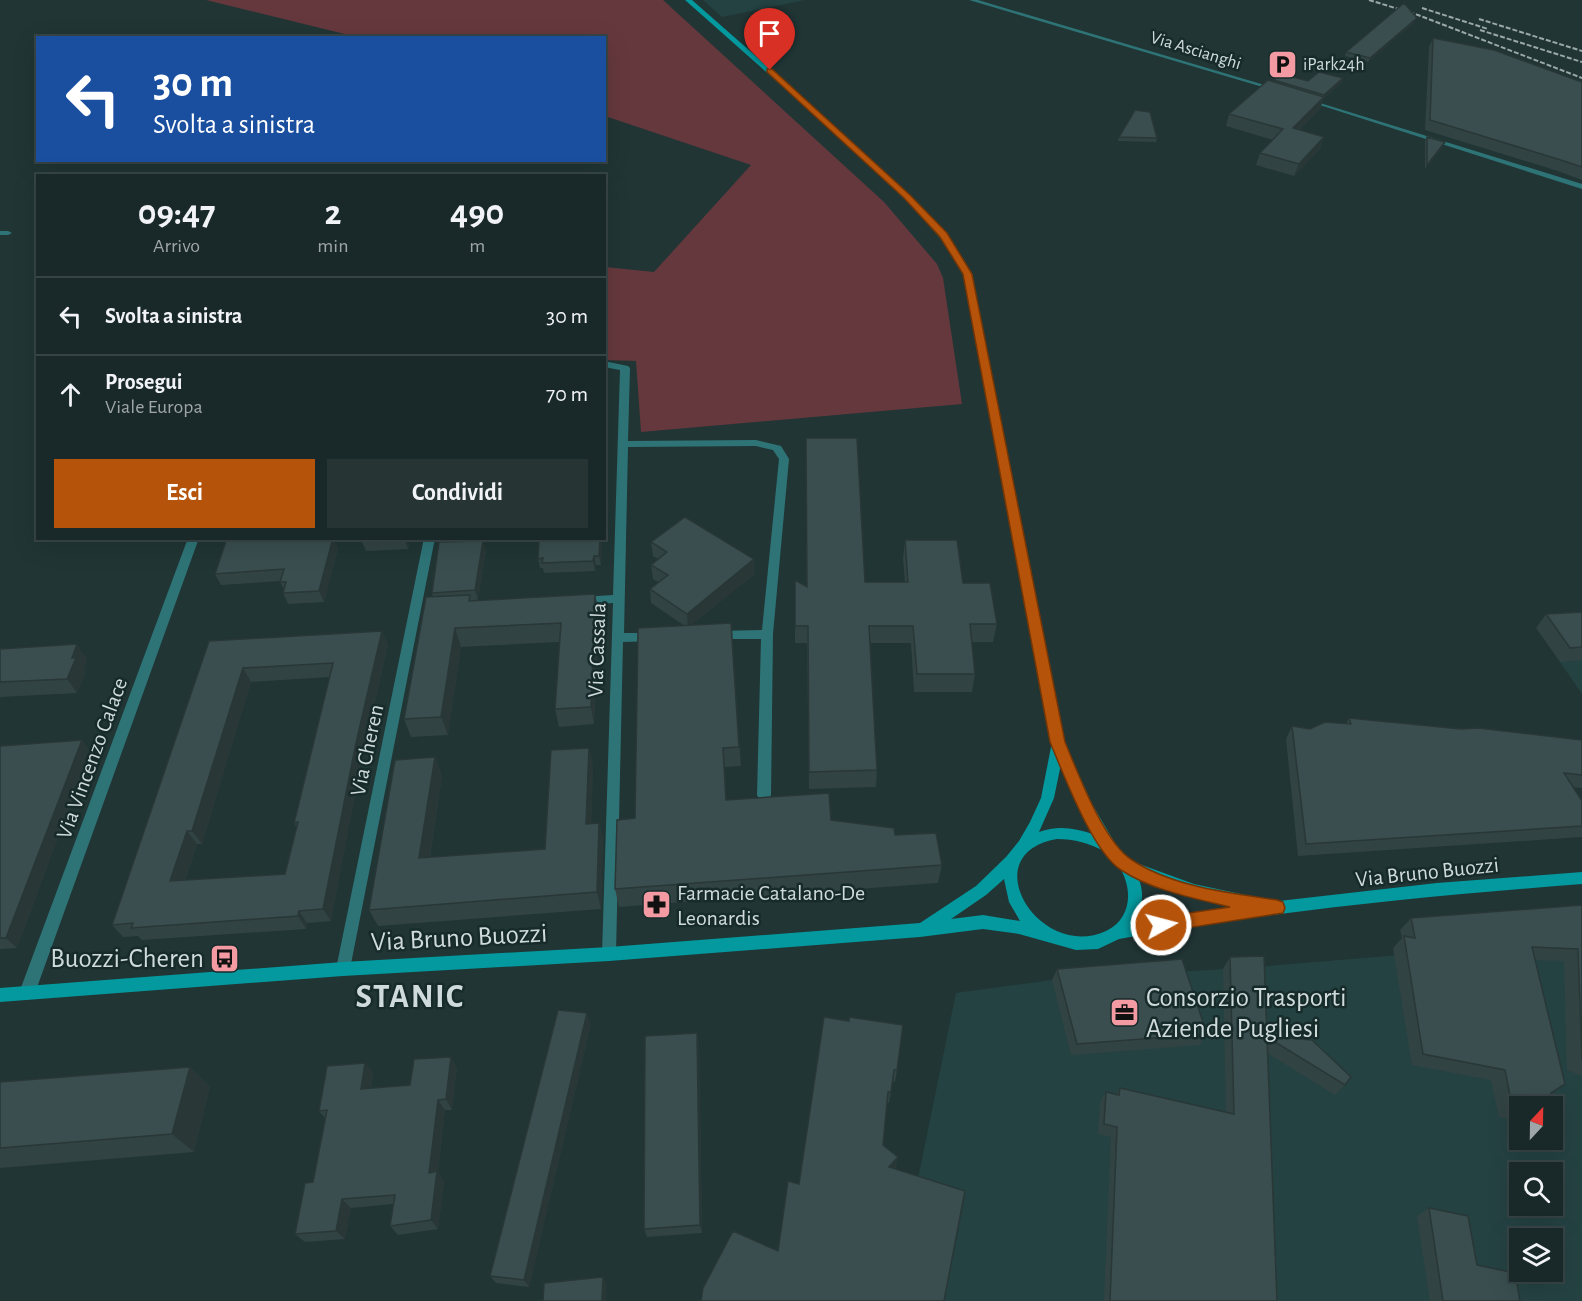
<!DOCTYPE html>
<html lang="it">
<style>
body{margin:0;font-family:"Alegreya Sans",sans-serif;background:#263434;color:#f1f3f6;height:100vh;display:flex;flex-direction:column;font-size:22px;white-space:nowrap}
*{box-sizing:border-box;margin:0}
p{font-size:20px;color:#9fa6a8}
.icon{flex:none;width:33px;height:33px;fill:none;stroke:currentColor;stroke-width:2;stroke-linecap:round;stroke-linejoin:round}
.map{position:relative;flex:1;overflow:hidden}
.details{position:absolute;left:36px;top:174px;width:570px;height:366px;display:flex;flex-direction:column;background:#192828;border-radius:0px;box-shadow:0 6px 24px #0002,0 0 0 2px #374445}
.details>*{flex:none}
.banner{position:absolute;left:36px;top:36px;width:570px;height:126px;border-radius:0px;box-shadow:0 6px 24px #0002,0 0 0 2px #374445;background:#1a4fa0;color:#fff;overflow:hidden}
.needle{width:39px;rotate:22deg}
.fabs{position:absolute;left:1509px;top:1096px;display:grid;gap:12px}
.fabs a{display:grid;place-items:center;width:54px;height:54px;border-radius:0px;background:#192828;box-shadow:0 6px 24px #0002,0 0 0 2px #374445;font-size:30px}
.pin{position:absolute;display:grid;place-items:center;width:51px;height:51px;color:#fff;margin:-62px -26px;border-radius:50% 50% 50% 0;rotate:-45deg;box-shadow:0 0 6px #0007}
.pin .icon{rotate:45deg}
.me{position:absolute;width:66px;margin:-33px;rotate:83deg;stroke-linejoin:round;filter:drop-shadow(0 0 4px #0008)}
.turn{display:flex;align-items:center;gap:21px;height:126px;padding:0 18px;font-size:27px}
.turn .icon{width:78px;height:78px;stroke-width:2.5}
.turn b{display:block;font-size:42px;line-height:51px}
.eta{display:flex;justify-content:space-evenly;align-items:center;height:102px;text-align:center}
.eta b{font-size:36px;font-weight:700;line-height:42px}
.primary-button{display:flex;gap:12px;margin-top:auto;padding:12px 18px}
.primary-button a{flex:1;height:69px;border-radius:0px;background:#b45309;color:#fff;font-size:24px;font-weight:700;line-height:69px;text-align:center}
.primary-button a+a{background:#263434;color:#f1f3f6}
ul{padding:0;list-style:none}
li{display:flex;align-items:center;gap:18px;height:78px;padding:0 18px;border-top:2px solid #374445}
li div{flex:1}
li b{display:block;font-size:22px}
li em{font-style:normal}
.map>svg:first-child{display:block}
.built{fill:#254243;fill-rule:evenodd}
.green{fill:#65383d}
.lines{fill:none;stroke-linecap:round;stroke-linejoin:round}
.street{fill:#2e7477;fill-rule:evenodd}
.secondary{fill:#03999e;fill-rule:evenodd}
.rail{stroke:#9aa8a9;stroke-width:2;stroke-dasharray:5 2;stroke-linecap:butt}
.wall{fill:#324344;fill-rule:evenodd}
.shaded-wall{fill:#293737}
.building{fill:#3a4e4f;stroke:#293737;stroke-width:1.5;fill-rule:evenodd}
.route{fill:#b45309;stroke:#753606;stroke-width:1.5}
.labels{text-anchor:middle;stroke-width:5;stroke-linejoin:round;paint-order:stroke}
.far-street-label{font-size:18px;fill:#cfdadb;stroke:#172b2b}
.far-poi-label{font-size:18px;fill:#cfdadb;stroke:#172b2b;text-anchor:start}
.street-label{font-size:22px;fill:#cfdadb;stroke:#172b2b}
.poi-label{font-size:22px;fill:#cfdadb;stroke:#172b2b;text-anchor:start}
.near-street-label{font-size:27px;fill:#cfdadb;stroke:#172b2b}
.near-poi-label{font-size:27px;fill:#cfdadb;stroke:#172b2b;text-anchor:end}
.near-district-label{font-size:33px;font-weight:bold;letter-spacing:1.5px;fill:#cfdadb;stroke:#172b2b}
</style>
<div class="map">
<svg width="1582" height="1301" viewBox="0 0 1582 1301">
<rect width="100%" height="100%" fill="#213535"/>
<path class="built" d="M703,0h102l-83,17z
M1582,625v69l-22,-32z
M1582,940v361h-689l63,-308 96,-13 204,-13zM1520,1107h32v33h-32zM1520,1173h32v33h-32zM1520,1239h32v33h-32z"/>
<path class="green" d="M206,0h457l221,202 53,62 6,14 19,126 -321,28 -5,-71 -31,-1v-93l49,5 97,-107 -146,-49 -1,-78 -247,-1z"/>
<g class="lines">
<path class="street" d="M969,0h9l303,90 -5,1z
M1304,98l278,86v5l-278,-89z
M0,231h8l4,2 -4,2h-8z
M604,361l24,5 2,2 -2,73 128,-1 25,6 8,13 -16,175 -2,161 -2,4 -5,2 -5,-2 -2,-4 4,-156h-44l-6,-4 6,-4 45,-1 17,-171 -6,-9 -17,-4 -128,1 -4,186h31l6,4 -6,4 -32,1 -7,312 -2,5 -5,2 -5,-2 -2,-5 11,-351 -32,2 -6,-4 6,-4 32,-2 7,-225 -16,-3z
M188,538h11l-164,455 -3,5 -5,2 -5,-2 -3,-5z
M424,538h11l-85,431 -2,5 -5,2 -5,-2 -2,-5z"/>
<path class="secondary" d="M685,0h7l122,107 104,96 29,33 24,38 93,468 28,62 24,41 15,16 63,23 70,15 6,3 167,-19 145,-11v12c-155,12 -310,27 -463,55l-21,10 -22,1 -57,-16 -36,-5 -63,8 -311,24 -266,15 -343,26v-14l343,-26 266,-15 311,-24 56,-37 30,-29 13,-16 11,-19 11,-24 11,-56 -89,-468 -22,-35 -28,-32 -104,-97zM1061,764l18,43 16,28c-19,-7 -37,-10 -56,-3l15,-34zM1057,839c17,0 33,4 48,13 27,19 34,63 1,79 -66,31 -134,-77 -49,-92zM1138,877l56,19 43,11 -101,16c6,-16 9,-30 2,-46zM1004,879l5,23 11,19 -37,-6 -32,4 35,-24z"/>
<path class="rail" d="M1369,0l49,15 164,63
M1422,8l66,21
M1479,19l103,32
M1480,30l102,32"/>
</g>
<path class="wall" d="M1415,22l-47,40 -23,-6 1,-4z
M1433,38l149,44v98l-24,-9 -133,-41 4,-83z
M1343,78l-1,4 -19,17 -3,10 -21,21 25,7 -4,12 -26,27 -38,-11 4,-12 13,-13 -47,-14 3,-12 45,-32v-2l34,1z
M1119,137l38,1 -1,4 -38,-1z
M1427,137l18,5 -2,5 -18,22v-28z
M99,538h58l-58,1z
M227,538h36l-1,3 76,7 -14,54 -36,2 -5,-11 1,-4 -4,-7 1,-1 -60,4 -6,-11z
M362,538h48l-2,11 -42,2 -5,-11z
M539,538h63l-1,27h-5l-1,6 -51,2 -1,-5h-3l-2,-9z
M905,540l58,43 34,41 -4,18h-21l3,32 -3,18h-58l-3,-49h-41l7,127 -1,17 -67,2 -2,-146h-12v-63l12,7 58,-5h40l-2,-24z
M651,542l103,17 1,15 -64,51 40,-2 10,143 -16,1 1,33 105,20 64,15 47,30 -4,18 -319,24 -4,-18 20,-71 50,-192 -34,-23 -1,-14 8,-7 -5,-3 -2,-14 7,-6 -5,-3z
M486,550l-8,50 -6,1 127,11 -5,112 -35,3 -4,-18 4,-67 -98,5 -13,88 -37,2 -7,-18 29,-122 -1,-4z
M1582,612v48l-22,2 -24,-34 10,-14z
M382,631l6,14 -26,112 -31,164 -24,2 -1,6 -164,11 -4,-4 -15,1 -11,-12 97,-284zM330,677l-36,146 3,5 -12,46 -100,6 12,-36h5l49,-162z
M0,649l87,9 -3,10 2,4 -9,21 -77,4z
M1349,718l233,22v48l-9,-1 9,14v36l-284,19 -12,-117 6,-13 18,3 36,-5z
M82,740l8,11 -73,197 -17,1v-203z
M589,748l4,17 -2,59 8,-1 4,17 -2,69 -223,17 -9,-16 66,-153 7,18 -12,82 115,-8z
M1582,905v171l-15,-6 -3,-109 -29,-1 30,124 -14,11 4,20 -3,2v-10h-32v14l-21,-4 -8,-37 -79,-15 -19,-117 9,-10 -2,-8 11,-12z
M1230,957l37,79 78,49 -10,10 -68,-42 10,248h-173l7,-164 -13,-3 2,-32 6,-10 10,2 4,-6 106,24 -3,-143z
M1057,969l150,65 -7,11 -129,10 -19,-75z
M824,1017l73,53 -2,12 -2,-1 -4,22h-2l-4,42 15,12 -2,10 -1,2 -117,82 21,-67z
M591,1024l-62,263 -33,-4 -6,-7z
M697,1033l2,11 3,189 -55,4 -3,-8z
M365,1063l8,10 -2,15 39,-3 47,-18 -5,43h-7l-7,62 6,9 -6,48 -40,6 -8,-9 3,-22 -42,4 -6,31 -40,3 -10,-8 18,-52 12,-64 -6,-7z
M190,1067l20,20 -16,65 -194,16v-86z
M1429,1208l48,57 43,36h-90l-13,-85z"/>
<path class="shaded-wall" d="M1417,18l-2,4 -47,40 2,-4z
M1343,78l-1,4 -19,17 -3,10 -31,31 4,-12 31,-31v-2z
M1324,137l-4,12 -26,27 5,-12z
M1445,142l-2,5 -18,22 2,-4z
M606,375l2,14 -4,93v-73z
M333,538h1l4,10 -14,54 -5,-11z
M404,538h6l-2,11z
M600,538h2l-1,27 -2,-9z
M483,541l3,9 -8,50 -3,-10z
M594,556l2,9 -1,6 -2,-10z
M754,559l1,15 -67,54 -1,-14z
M595,594l4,18 -5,112 -3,-17z
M455,628l6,19 -13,88 -7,-18z
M382,631l6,14 -26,112 -31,164 -8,-12 33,-166z
M77,644l10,14 -3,10 2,4 -9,21 -10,-14 5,-21z
M243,668l8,14 -49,162 -10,-13z
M82,740l8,11 -73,197 -11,-10z
M589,748l4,17 -2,76 -5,-17z
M435,757l7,18 -15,99 -8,-16z
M599,823l4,17 -2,69 -4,-17z
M187,831l10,13 -17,49 -10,-12z
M299,911l8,12 -1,6 -8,-13z
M587,1013l4,11 -62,263 -5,-7z
M697,1033l2,11 3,189 -2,-8z
M451,1057l6,10 -5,43 -6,-11z
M365,1063l8,10 -4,26 -8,-10z
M190,1067l20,20 -16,65 -22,-18z
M438,1100l7,10 -7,62 6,9 -6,48 -7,-9 -2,-47z
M898,1157l-2,10 -9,10 2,-10z
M342,1199l9,9 -6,31 -9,-8z
M603,1277l4,7 -1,17h-4z"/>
<path class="building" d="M1404,3l13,15 -47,40 -24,-6z
M1433,38l61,12 88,32v85l-18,-6 -134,-41z
M1319,72l24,6 -19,17 -50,-15 7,-6 27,7z
M1268,80l56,17 -31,31 31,9 -25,27 -39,-11 23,-24 -54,-15z
M1135,110l15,2 7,26 -38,-1z
M1427,137l18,5 -18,23z
M604,375h2l-2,34z
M806,438h51l8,144h43l-3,-42h52l6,43h27l7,41h-27l5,50h-58l-4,-48h-44l8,144 -68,2 -1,-146h-13v-46l12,7z
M685,517l69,42 -67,55 -37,-25 18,-14 -17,-10 16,-13 -16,-10z
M227,538h31v3l46,-3h29l-14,53 -36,2 3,-11h-6l4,-13 -69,5z
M362,538h29l-30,2z
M539,538h61l-1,18h-5l-1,5 -51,2 1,-5 -5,1z
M483,541l-8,49 -43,3 7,-51z
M595,594l-4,113 -36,2 6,-86 -106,5 -14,89 -37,2 22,-122 44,-2 -1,6z
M1582,612v35l-12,1 -24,-34z
M731,623l8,124 -16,1 3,52 103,-7 2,27 63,8 1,7 41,-2 6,32 -327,24 2,-69 18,-2 3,-190z
M382,631l-26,112 -33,166 -24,2 -1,5 -167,12 2,-5 -21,2 97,-284zM333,663l-39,160 4,-1 -13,52 -115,7 17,-50h5l51,-163z
M77,644l-5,14h4l-9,21 -67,3v-33z
M1349,718l112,11 17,-1 104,12v35l-18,-2 18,28v25l-276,18 -14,-118 18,3 15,-7 26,2z
M82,740l-76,198h-6v-192z
M589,748l-3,76 13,-1 -2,69 -228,18 26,-150 40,-3 -16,101 126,-9 6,-99z
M1582,905v155l-4,-111 -46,-2 33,137 -14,9 4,22 -3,-1v-7h-32v1l-8,-2 -7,-36 -82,-16 -19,-118 11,2 -4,-20z
M1264,956l3,80 45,4 39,37 -6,8 -78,-48 10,264h-167l7,-174 -13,-3 2,-32 13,3 1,-7 114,26 -4,-157z
M1182,959l25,75 -130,10 -20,-75z
M558,1010l29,3 -63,267 -34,-4z
M824,1017l25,4v-4l54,8 -6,45h-3l-3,22h-3l-5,53 15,12 -9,10 76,24 -21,110h-243l2,-13 30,-57 45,20 10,-70 11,3z
M697,1033l3,192 -56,4 1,-193z
M451,1057l-5,42 -8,1 -9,73 8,-2 -6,49 -41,6 5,-31 -53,4 -6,32 -41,3 10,-51 8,-1 14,-72 -8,1 8,-45 38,-3 -4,26 49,-4 4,-26z
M190,1067l-18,67 -172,14v-66z
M1429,1208l39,8 9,49 38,8 5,28h-77z
M603,1277l-1,24h-59l1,-18z"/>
<path class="route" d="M767,69h5l138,126 37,38 25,41 93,468c13,31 39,101 67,118 41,27 98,33 145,40l6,2 2,6 -2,5 -122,19 -6,-2 -2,-5 2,-6 6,-2 69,-10c-36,-9 -77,-16 -109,-37 -29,-19 -57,-95 -71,-128l-87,-468 -23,-37 -36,-39 -137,-126z"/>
<defs>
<symbol id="parking-square" viewBox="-11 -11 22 22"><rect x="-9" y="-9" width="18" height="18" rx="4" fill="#f49aa2" stroke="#172b2b"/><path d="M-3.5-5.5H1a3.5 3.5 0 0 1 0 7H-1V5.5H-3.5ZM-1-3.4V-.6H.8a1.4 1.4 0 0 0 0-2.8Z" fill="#111"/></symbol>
<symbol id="pharmacy-square" viewBox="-11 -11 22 22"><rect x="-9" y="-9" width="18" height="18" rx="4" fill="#f49aa2" stroke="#172b2b"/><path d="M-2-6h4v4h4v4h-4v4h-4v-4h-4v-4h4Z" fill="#111"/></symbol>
<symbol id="bus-square" viewBox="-11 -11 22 22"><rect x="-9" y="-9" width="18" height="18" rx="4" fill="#f49aa2" stroke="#172b2b"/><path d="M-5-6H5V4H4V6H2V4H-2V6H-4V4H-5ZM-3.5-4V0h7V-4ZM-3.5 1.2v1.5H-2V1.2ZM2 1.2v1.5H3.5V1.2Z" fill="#111"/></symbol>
<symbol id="office-square" viewBox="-11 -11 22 22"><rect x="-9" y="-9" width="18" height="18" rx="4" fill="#f49aa2" stroke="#172b2b"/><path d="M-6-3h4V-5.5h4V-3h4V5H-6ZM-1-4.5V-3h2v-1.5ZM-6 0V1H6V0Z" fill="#111"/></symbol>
</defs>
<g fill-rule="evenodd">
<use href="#parking-square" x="1266" y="48" width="33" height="33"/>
<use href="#pharmacy-square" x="640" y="888" width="33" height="33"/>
<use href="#bus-square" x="208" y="942" width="33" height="33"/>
<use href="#office-square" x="1108" y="996" width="33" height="33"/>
</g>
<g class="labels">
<g class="far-street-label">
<text transform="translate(1196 50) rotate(17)" y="6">Via Ascianghi</text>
</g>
<g class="far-poi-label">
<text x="1303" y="70">iPark24h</text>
</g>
<g class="street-label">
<text transform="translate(596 650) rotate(-88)" y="8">Via Cassala</text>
<text transform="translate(366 750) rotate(-78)" y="8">Via Cheren</text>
<text transform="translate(91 758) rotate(-70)" y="8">Via Vincenzo Calace</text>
<text transform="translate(1427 871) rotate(-6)" y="8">Via Bruno Buozzi</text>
</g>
<g class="poi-label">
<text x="677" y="900">Farmacie Catalano-De<tspan x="677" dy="25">Leonardis</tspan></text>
</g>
<g class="near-street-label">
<text transform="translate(459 937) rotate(-3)" y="9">Via Bruno Buozzi</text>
</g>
<g class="near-poi-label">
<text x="204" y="967">Buozzi-Cheren</text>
<text x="1146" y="1006" text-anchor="start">Consorzio Trasporti<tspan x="1146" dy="31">Aziende Pugliesi</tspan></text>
</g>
<g class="near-district-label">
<text x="410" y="1007">STANIC</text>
</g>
</g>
</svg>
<div class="fabs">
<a><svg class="needle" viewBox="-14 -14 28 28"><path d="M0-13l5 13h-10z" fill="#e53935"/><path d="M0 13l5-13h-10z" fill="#9fa6a8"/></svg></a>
<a><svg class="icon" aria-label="search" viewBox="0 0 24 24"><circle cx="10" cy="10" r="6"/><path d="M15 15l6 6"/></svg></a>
<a><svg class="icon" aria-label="layers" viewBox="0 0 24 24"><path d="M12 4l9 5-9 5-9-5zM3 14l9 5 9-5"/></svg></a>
</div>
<div class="pin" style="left:770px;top:70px;background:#d93025"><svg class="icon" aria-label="arrive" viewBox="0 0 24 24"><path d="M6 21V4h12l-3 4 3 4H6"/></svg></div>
<svg class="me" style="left:1161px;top:925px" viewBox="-20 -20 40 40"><circle r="17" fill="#b45309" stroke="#fff" stroke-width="3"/><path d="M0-11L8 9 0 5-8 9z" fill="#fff"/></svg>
<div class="banner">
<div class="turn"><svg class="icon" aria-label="left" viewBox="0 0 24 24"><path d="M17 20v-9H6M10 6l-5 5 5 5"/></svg><div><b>30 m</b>Svolta a sinistra</div></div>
</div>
<section class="details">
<div class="eta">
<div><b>09:47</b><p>Arrivo</p></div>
<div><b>2</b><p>min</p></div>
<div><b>490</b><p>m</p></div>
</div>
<ul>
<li><svg class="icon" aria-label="left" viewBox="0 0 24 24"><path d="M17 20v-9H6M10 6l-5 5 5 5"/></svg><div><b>Svolta a sinistra</b></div><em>30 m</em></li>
<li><svg class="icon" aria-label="ahead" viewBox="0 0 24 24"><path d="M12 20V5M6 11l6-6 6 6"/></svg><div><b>Prosegui</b><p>Viale Europa</p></div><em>70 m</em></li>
</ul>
<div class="primary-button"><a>Esci</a><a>Condividi</a></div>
</section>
</div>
